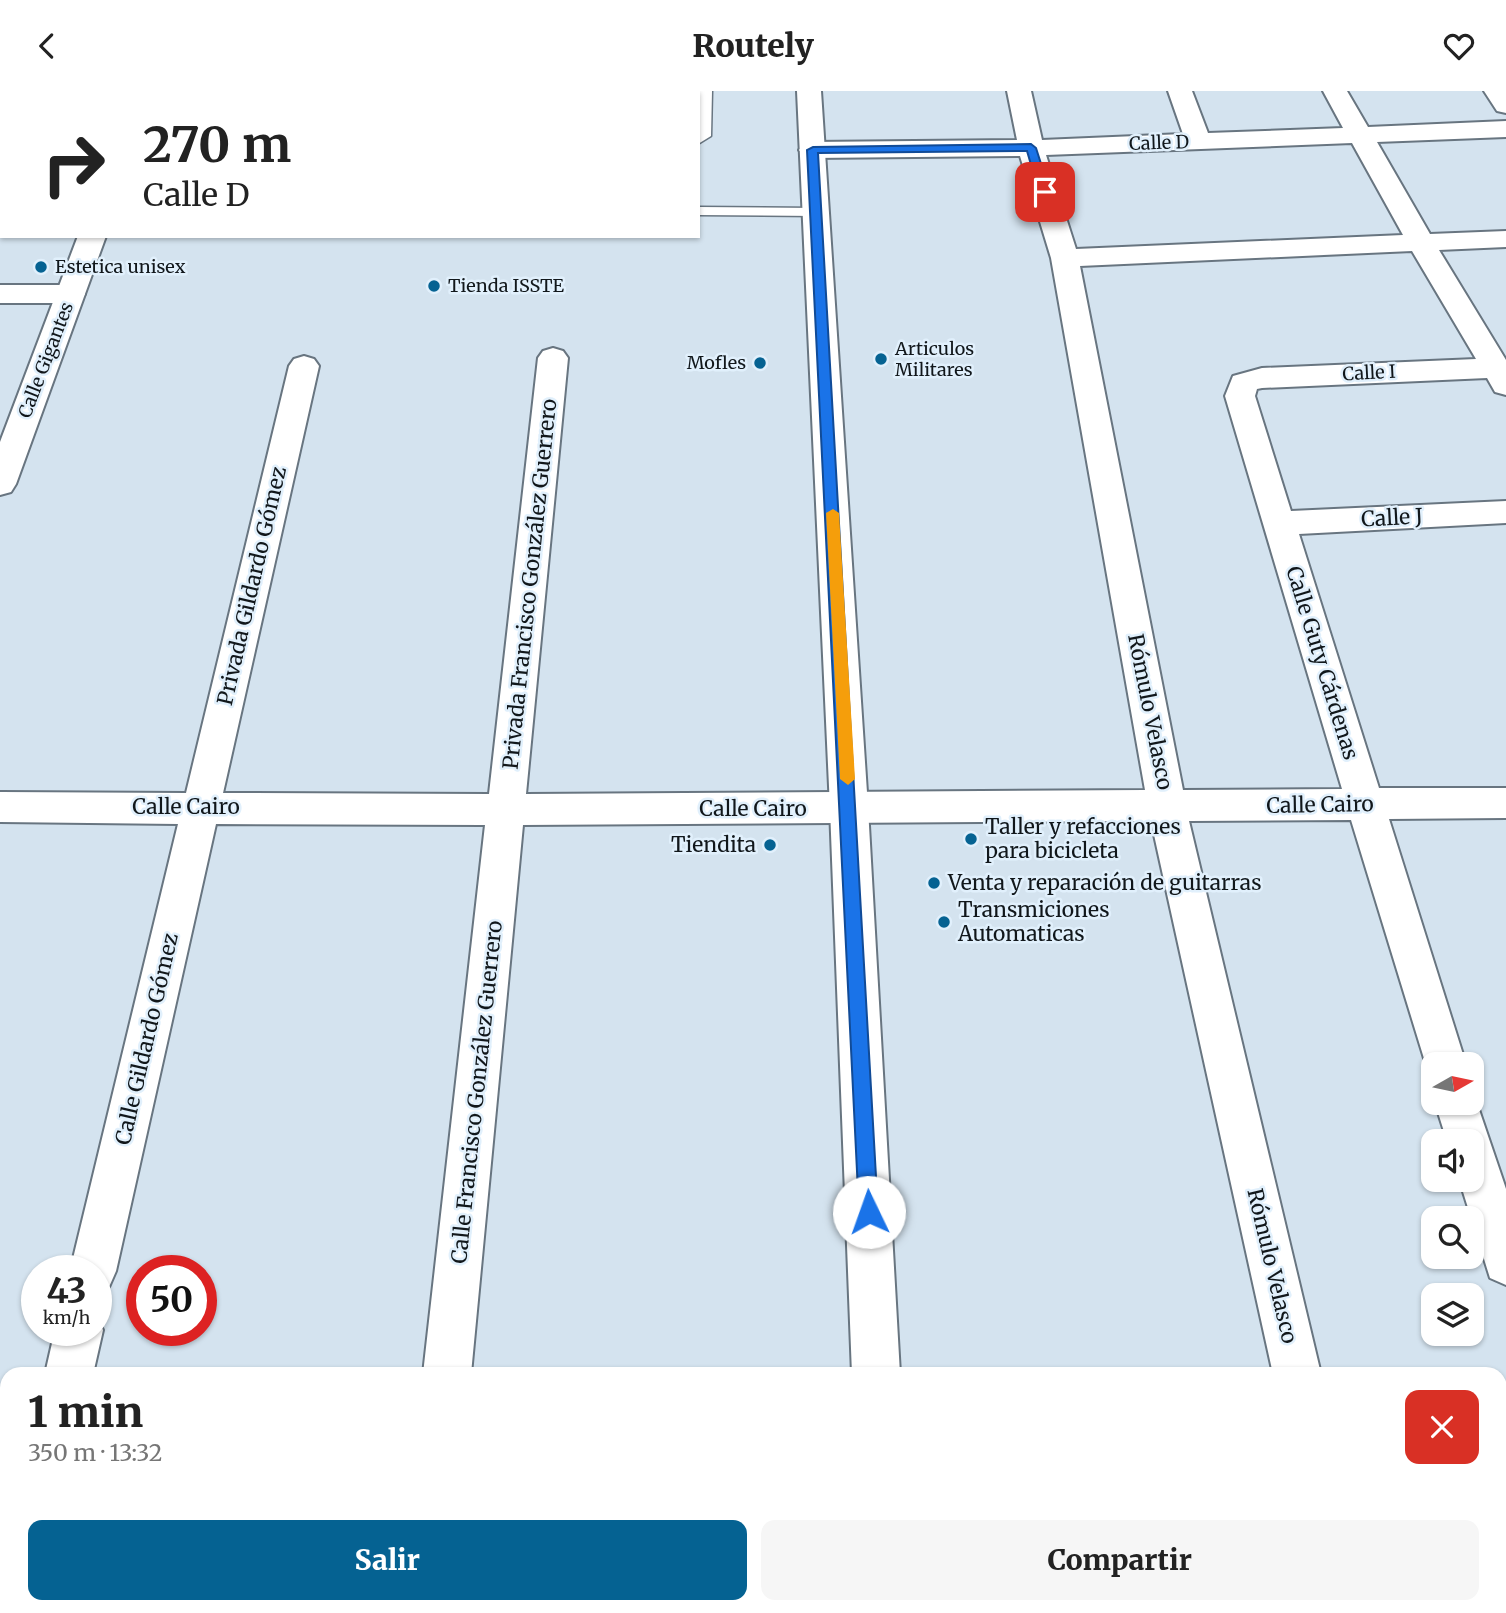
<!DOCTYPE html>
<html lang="es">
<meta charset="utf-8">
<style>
body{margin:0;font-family:Merriweather,serif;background:#f6f6f6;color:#222;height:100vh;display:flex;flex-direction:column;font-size:26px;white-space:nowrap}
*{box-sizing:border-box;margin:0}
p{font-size:23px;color:#767676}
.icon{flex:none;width:38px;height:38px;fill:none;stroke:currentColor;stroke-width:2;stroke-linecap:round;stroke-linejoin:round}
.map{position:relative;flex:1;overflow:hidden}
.details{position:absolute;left:0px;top:1276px;width:1507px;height:247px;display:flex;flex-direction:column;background:#fff;border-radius:21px 21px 0 0;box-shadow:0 2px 5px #0004}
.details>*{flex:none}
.top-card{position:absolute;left:0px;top:0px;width:700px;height:147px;box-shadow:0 2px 5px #0004;background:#fff;color:#222;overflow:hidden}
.needle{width:46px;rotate:81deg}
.controls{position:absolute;left:1421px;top:961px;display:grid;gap:14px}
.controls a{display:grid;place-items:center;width:63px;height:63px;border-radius:14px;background:#fff;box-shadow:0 2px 5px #0004;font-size:35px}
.speed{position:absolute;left:21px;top:1164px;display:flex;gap:14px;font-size:35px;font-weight:700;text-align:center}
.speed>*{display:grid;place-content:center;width:91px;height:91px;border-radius:50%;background:#fff;box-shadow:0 2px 5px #0004;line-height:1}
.speed small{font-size:18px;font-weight:400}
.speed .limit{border:10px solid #d22;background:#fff;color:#111}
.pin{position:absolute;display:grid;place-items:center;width:60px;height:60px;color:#fff;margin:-30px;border-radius:14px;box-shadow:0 4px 10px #0006}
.me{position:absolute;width:77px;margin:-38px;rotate:357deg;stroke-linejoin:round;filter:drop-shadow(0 0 5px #0008)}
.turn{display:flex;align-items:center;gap:24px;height:147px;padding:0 28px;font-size:32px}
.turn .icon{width:91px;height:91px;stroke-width:2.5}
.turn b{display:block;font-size:49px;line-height:60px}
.round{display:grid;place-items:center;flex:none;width:74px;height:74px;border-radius:14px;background:#f6f6f6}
.overview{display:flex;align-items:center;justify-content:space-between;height:119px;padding:0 28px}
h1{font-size:42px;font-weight:800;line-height:52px}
.cta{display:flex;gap:14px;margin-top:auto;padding:14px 28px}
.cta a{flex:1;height:80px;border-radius:14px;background:#056292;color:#fff;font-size:28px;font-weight:800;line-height:80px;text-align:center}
.cta a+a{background:#f6f6f6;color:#222}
header{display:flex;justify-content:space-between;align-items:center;height:91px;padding:0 28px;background:#fff;font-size:32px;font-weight:800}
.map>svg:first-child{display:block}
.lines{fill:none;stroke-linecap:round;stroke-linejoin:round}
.lane-casing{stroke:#687580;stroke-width:3}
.street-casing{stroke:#687580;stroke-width:4}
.secondary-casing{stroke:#687580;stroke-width:4}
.lane{fill:#fff;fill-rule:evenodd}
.street{fill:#fff;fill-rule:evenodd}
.secondary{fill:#fff;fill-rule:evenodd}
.route{fill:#1a73e8;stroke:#114b97;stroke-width:2}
.slow{fill:#f59e0b}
.poi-dot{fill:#056292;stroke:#e1f0fc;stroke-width:2.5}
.labels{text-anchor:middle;stroke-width:5;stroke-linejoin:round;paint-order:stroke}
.far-street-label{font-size:18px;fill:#11171b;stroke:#e1f0fc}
.far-poi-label{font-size:18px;fill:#11171b;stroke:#e1f0fc;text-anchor:start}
.street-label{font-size:21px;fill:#11171b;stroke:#e1f0fc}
.poi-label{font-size:21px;fill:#11171b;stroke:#e1f0fc;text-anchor:start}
</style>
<header><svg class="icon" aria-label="back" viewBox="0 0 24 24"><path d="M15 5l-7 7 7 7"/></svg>Routely<svg class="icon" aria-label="heart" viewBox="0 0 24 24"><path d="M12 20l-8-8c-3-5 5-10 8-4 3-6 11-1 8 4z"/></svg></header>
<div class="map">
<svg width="1506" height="1522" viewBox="0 0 1506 1522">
<rect width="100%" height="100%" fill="#d4e3ef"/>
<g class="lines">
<defs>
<path id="lane" d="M330,0h14l-15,2z
M443,0h14v2h-14z
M552,0h14v2h-14z
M592,0h14v2h-14z
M698,0h14l-1,45 -13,8z
M698,116l118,1 7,4 -7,4 -118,-1z"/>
<path id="street" d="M1007,0h24l11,49 141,-6 -15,-43h24l16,42 135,-5 -20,-37h24l21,36 138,-6v16l-129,5 53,92 76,-3v16l-67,3 67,110v35l-11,-3 -8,-14 -225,10 -5,1 -2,7 36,115 215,-10v22l-207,11 80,254h127v30l-117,1 77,245h-33v15l-3,-1 -79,-258 -162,1 132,553h-48l-122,-553 -628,4 -52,549h-48l62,-549 -269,-1 -100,447 -7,16 -13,6v-22h-26l108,-447 -178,-2v-30l186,1 103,-427 5,-7 10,-3 10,3 5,7 -96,427 266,1 49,-436 5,-7 10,-3 10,3 5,7 -42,436 619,-4 -94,-532 -31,-102 -208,2 -9,-3 -4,-5 4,-5 9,-3 205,-2zM1352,52l51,92 -327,14 -30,-94zM1412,160l64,108 -214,9 -29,8 -8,20 117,393 -159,1 -103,-524z
M1484,0h22v22l-9,-2z
M0,194h71l10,3 4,6 -4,6 -10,3h-71z
M1472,998l34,100v96l-16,-7 -31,-99h13v-38h-25l-12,-38h37z
M96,1224l7,15 -10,44h-48l10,-44h41z
M7,1493v23h33l-1,6h-39v-26z
M397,1516h52l-1,6h-52z
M1324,1516h52l2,6h-52z"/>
<path id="secondary" d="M135,0h24v2h-24z
M797,0h24l47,717 32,566h-48l-22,-566z
M78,145h28l-90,248 -5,8 -11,3v-53z
M862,1516h52v6h-52z"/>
</defs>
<use href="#lane" class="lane-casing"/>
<use href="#street" class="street-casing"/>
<use href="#secondary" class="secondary-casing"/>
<use href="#lane" class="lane"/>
<use href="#street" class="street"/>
<use href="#secondary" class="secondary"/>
</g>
<path class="route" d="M1031,53l5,4 14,44 -2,2 -9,-2 -12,-41 -209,2 60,1059 -3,7 -6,2 -7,-2 -3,-7 -52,-1062 6,-3z"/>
<path class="slow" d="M833,418l6,4 16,266 -7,6 -8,-6 -14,-266z"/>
<g class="poi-dot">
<circle cx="41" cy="176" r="7"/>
<circle cx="434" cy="195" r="7"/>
<circle cx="881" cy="268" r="7"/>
<circle cx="760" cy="272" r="7"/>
<circle cx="971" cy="748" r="7"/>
<circle cx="770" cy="754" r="7"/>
<circle cx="934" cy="792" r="7"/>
<circle cx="944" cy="831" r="7"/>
</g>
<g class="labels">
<g class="far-street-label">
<text transform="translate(1159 52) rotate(-2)" y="6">Calle D</text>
<text transform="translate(46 269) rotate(-69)" y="6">Calle Gigantes</text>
<text transform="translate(1369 282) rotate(-3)" y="6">Calle I</text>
</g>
<g class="far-poi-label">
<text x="55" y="182">Estetica unisex</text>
<text x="448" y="201">Tienda ISSTE</text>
<text x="895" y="264">Articulos<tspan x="895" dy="21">Militares</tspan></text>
<text x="746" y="278" text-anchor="end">Mofles</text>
</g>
<g class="street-label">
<text transform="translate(1392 427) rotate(-3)" y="7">Calle J</text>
<text transform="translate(530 493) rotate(-84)" y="7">Privada Francisco González Guerrero</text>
<text transform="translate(252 495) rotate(-77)" y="7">Privada Gildardo Gómez</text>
<text transform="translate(1322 572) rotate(73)" y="7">Calle Guty Cárdenas</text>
<text transform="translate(1150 621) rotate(79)" y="7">Rómulo Velasco</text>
<text transform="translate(1320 714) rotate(-1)" y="7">Calle Cairo</text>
<text x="186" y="723">Calle Cairo</text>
<text x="753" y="725">Calle Cairo</text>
<text transform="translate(147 948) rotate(-77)" y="7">Calle Gildardo Gómez</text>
<text transform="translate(477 1001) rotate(-84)" y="7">Calle Francisco González Guerrero</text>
<text transform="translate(1272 1175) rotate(77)" y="7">Rómulo Velasco</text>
</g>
<g class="poi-label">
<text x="985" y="743">Taller y refacciones<tspan x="985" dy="24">para bicicleta</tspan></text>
<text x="756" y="761" text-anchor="end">Tiendita</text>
<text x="948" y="799">Venta y reparación de guitarras</text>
<text x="958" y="826">Transmiciones<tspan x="958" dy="24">Automaticas</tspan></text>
</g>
</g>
</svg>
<div class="controls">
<a><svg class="needle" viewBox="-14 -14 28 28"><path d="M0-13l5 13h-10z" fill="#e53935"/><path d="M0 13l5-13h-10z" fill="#767676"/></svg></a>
<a><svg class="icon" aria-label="sound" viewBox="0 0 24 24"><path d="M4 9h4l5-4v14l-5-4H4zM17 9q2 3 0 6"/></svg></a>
<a><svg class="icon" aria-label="search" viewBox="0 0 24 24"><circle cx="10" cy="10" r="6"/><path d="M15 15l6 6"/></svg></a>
<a><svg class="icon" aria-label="layers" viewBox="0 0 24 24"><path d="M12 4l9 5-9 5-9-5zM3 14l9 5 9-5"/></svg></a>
</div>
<div class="speed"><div>43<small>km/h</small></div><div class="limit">50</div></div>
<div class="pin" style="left:1045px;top:101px;background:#d93025"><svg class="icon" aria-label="arrive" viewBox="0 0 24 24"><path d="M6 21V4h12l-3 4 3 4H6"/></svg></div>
<svg class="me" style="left:869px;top:1121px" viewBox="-20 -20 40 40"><circle r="19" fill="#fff"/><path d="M0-13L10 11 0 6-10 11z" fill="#1a73e8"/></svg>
<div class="top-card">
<div class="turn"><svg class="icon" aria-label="right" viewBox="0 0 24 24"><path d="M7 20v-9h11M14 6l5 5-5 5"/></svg><div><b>270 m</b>Calle D</div></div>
</div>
<section class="details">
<div class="overview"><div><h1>1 min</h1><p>350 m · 13:32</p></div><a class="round" style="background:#d93025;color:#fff"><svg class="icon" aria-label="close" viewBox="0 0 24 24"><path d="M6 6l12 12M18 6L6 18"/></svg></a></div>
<div class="cta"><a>Salir</a><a>Compartir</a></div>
</section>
</div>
